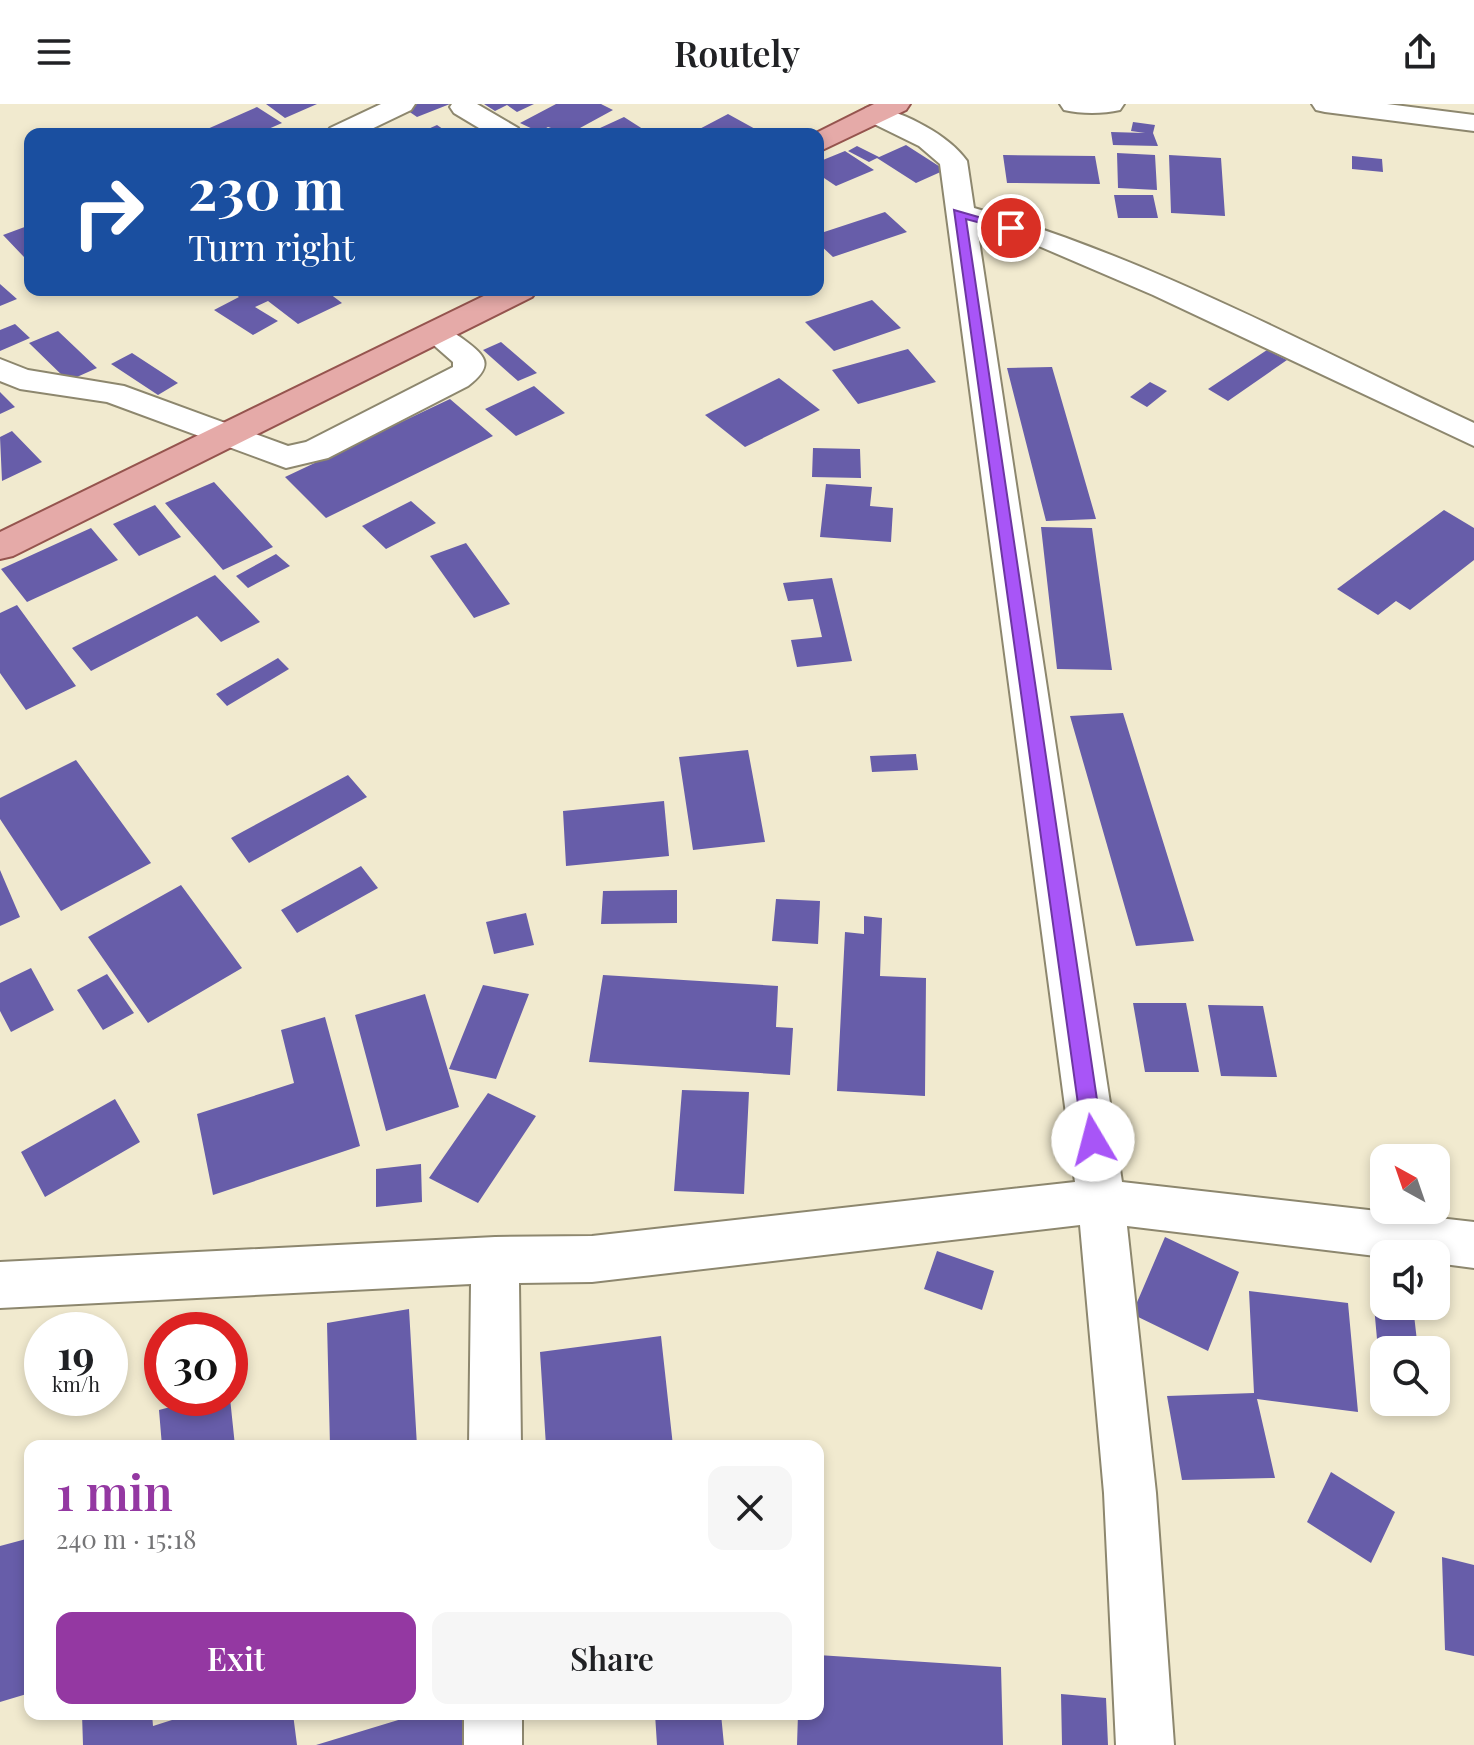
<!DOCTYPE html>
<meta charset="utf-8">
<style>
body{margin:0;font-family:"Playfair Display",serif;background:#f6f6f6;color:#202124;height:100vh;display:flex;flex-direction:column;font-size:30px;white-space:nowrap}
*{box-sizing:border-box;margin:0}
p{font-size:26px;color:#757577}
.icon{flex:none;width:44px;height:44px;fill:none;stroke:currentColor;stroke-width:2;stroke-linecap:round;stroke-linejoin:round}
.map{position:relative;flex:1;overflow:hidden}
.details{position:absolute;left:24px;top:1336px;width:800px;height:280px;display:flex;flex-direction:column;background:#fff;border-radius:16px;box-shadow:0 4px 12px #0003}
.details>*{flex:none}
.guide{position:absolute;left:24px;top:24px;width:800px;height:168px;border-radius:16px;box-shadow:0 4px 12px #0003;background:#1a4fa0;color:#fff;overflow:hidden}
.needle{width:52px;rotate:320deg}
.controls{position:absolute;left:1370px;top:1040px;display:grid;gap:16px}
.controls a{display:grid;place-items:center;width:80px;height:80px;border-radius:16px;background:#fff;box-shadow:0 4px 12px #0003;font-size:40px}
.speed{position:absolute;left:24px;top:1208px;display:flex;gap:16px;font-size:40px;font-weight:700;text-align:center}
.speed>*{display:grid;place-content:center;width:104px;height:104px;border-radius:50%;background:#fff;box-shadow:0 4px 12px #0003;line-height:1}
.speed small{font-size:20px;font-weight:400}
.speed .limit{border:12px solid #d22;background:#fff;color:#111}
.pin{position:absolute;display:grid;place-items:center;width:68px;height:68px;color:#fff;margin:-34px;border:4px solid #fff;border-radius:50%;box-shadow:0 2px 8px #0007}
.me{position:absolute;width:88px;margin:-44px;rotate:352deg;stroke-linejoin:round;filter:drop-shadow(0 0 6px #0008)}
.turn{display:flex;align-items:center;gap:28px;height:168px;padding:0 32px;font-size:36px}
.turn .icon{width:104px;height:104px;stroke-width:2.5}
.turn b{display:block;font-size:56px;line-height:68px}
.round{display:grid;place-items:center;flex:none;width:84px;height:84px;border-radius:16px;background:#f6f6f6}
.headline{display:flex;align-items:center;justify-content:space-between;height:136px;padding:0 32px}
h1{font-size:48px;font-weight:600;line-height:60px;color:#9438a2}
.cta{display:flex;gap:16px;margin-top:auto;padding:16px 32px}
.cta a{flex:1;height:92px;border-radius:16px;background:#9438a2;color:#fff;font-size:32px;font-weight:600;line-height:92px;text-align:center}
.cta a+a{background:#f6f6f6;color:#202124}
header{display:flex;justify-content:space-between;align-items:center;height:104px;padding:0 32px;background:#fff;font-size:36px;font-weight:600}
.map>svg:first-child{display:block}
.building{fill:#675da9}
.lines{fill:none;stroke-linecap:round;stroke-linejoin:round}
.minor-casing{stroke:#8d876e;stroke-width:4}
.major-casing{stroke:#95544e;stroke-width:4}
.minor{fill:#fff;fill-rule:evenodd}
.major{fill:#e5aaa8;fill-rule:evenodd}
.route{fill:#a855f7;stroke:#6d37a1;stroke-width:2}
</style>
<header><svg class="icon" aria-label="menu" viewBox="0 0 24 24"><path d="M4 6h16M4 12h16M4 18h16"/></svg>Routely<svg class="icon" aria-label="share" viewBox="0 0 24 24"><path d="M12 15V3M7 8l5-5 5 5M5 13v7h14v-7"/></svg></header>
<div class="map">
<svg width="1474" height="1641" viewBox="0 0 1474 1641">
<rect width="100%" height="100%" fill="#f1eacf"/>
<path class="building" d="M266,0h51l-32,14z
M406,0h44l-33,13 -16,-11z
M484,0h50l-17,8 -10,-7 -12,6z
M556,0h45l12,6 -44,24 -21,-7 -9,5 -19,-9z
M257,3l25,16 -25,11h-61z
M728,10l29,16 -8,4h-59z
M624,13l25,16 -62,1z
M1133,18l22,3 -2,8 5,13 -45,-1 -2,-13 34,1 -14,-2z
M437,21l13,9h-33z
M906,41l39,25 -29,13 -39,-25z
M857,42l22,11 -10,5 -21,-11z
M845,47l29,19 -38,16 -18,-12v-12z
M1117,49l38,2 2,35 -39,-2z
M1003,51l92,1 5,28 -93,-1z
M1169,51l52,3 4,58 -54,-3z
M1352,52l30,3 1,13 -31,-3z
M1114,91h39l5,23h-40z
M885,108l22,20 -74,25 -15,-14v-9z
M30,121v30l-6,2 -21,-22z
M0,180l17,15 -17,7z
M230,186h95l17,13 -44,21 -30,-23 -13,6 23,14 -25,14 -39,-25 25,-13z
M872,196l29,28 -67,23 -29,-29z
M15,220l15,14 -30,13v-21z
M58,227l39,37 -29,13 -39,-38z
M501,238l36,31 -19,8 -35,-31z
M908,245l28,33 -78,22 -26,-34z
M1267,246l20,10 -59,41 -20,-12z
M132,249l46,30 -20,12 -47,-31z
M1052,263l44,152 -50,2 -39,-153z
M779,274l41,32 -75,37 -40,-32z
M1150,278l17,9 -20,16 -17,-10z
M534,282l31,27 -49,23 -31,-27z
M0,288l15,15 -15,7z
M450,295l43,37 -167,82 -41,-41z
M12,327l30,31 -40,19 -2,-44z
M813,344l47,1 1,29 -49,-1z
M214,378l59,65 -50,23 -58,-67z
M826,380l46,3 -2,19 23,2 -2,34 -71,-5z
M411,397l25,22 -50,26 -24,-23z
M155,401l26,32 -42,19 -26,-32z
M1444,406l30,18v32l-64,50 -14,-9 -18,14 -41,-26z
M1041,423l51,1 20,142 -55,-1z
M91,424l27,32 -91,42 -26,-33z
M466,439l44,61 -36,14 -44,-62z
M276,450l14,12 -42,22 -12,-12z
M215,471l45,47 -39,20 -24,-26 -106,55 -19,-23z
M832,474l20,83 -55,6 -6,-27 31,-3 -9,-38 -25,2 -5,-18z
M17,501l59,81 -50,24 -26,-37v-60z
M278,554l11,11 -62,37 -11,-12z
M1123,609l71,228 -58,5 -66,-230z
M748,646l17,92 -72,8 -14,-93z
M916,650l2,16 -46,2 -2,-16z
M76,656l75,103 -90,48 -61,-92v-21z
M348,671l19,22 -118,66 -18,-25z
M664,697l5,55 -103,10 -3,-55z
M361,762l17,22 -81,45 -16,-23z
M0,766l20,47 -20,9z
M181,781l61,83 -94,55 -60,-86z
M677,786v33l-76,1 2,-33z
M776,795l44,2 -2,43 -46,-3z
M526,809l8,32 -40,9 -8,-32z
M864,812l18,2 -2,58 46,2 -1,118 -88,-5 8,-159 19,2z
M31,864l23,42 -43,22 -11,-21v-28z
M107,870l27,39 -31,17 -26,-40z
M603,871l175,11 -2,41 17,1 -3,47 -201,-13z
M483,881l46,9 -33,85 -47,-10z
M425,890l34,113 -73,24 -31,-116z
M1133,899h53l13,69h-54z
M1208,901l55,1 14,71 -56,-1z
M325,913l35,129 -147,49 -16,-81 97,-31 -13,-53z
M682,986l67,2 -5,102 -70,-3z
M488,989l48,23 -58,87 -49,-25z
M115,995l25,43 -95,55 -24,-45z
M421,1060l1,38 -46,5v-38z
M1165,1133l74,35 -31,79 -76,-37z
M937,1147l57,20 -12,39 -58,-21z
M1249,1187l99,12 10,109 -101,-13 18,79 -93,2 -15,-84 87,-3z
M1373,1191l11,1v10h29l5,44h-34v12l-5,-1z
M409,1205l8,137h-87l-3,-123z
M661,1232l12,110h-127l-6,-94z
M204,1294h26l5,48h-73l-3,-36z
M1331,1368l64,40 -24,51 -64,-41z
M30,1434v155l-30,9v-156z
M1442,1453l32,8v91l-29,-6z
M818,1551l183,12 2,78h-206l1,-31h20z
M1061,1590l45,4 2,47h-46z
M82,1610h70l1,12 38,-12h102l4,31h-214z
M418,1610h60l4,31h-166z
M655,1610h66l3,31h-67z"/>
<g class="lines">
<defs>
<path id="minor" d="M381,0h34l-4,6 -50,24h-34l3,-6z
M452,0h25l41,24 3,6h-32l-35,-21 -4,-6z
M1060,0h64l-4,6c-17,4 -39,4 -56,0z
M1312,0h75l87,11v16l-149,-19 -9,-2z
M875,2c31,8 73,28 92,55l7,47c174,49 337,139 500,215v23l-321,-151 -126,-54 -50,-14 145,955 352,40v46l-38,-5v-9h-52v3l-257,-31 29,267 18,252h-58l-12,-252 -24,-268 -488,57 -73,1 2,163h-52l2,-162 -471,24v-46l495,-25 97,-1 483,-54 -135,-1018 -21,-18 -53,-26 -4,-6 4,-6z
M435,220c11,3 18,8 28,15 23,17 32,26 5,47l-140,72 -42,10 -179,-66 -87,-13 -20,-8v-22l28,11 96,16 164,60 18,-4 147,-75v-5l-33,-29 4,-7z
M464,1610h58v31h-58z"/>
<path id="major" d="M874,0h36l-4,6 -88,42v-18h-4z
M496,186h41l-5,7 -519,259 -13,3v-27z"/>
</defs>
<use href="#minor" class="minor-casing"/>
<use href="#major" class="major-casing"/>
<use href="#minor" class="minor"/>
<use href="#major" class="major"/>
</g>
<path class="route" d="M954,106l63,18 -6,3 -45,-12 137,921 -3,6 -7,3 -7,-3 -3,-6z"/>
</svg>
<div class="controls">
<a><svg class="needle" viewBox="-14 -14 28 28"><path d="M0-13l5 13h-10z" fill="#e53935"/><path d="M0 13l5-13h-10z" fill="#757577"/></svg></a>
<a><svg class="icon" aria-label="sound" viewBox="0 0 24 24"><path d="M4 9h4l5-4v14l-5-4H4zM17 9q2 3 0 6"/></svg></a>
<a><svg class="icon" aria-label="search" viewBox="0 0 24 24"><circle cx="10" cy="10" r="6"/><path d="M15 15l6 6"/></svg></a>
</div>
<div class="speed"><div>19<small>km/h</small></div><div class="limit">30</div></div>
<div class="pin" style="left:1011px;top:124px;background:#d93025"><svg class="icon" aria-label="arrive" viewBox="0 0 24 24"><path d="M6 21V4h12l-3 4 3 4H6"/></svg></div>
<svg class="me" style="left:1093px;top:1036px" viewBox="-20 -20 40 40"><circle r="19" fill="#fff"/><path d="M0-13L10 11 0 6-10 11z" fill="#a855f7"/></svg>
<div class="guide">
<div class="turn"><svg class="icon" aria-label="right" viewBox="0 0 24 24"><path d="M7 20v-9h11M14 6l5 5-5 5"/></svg><div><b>230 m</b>Turn right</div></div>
</div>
<section class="details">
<div class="headline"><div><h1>1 min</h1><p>240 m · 15:18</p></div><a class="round"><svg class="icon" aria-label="close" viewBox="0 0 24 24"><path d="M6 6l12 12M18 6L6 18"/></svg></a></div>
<div class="cta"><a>Exit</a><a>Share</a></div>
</section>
</div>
